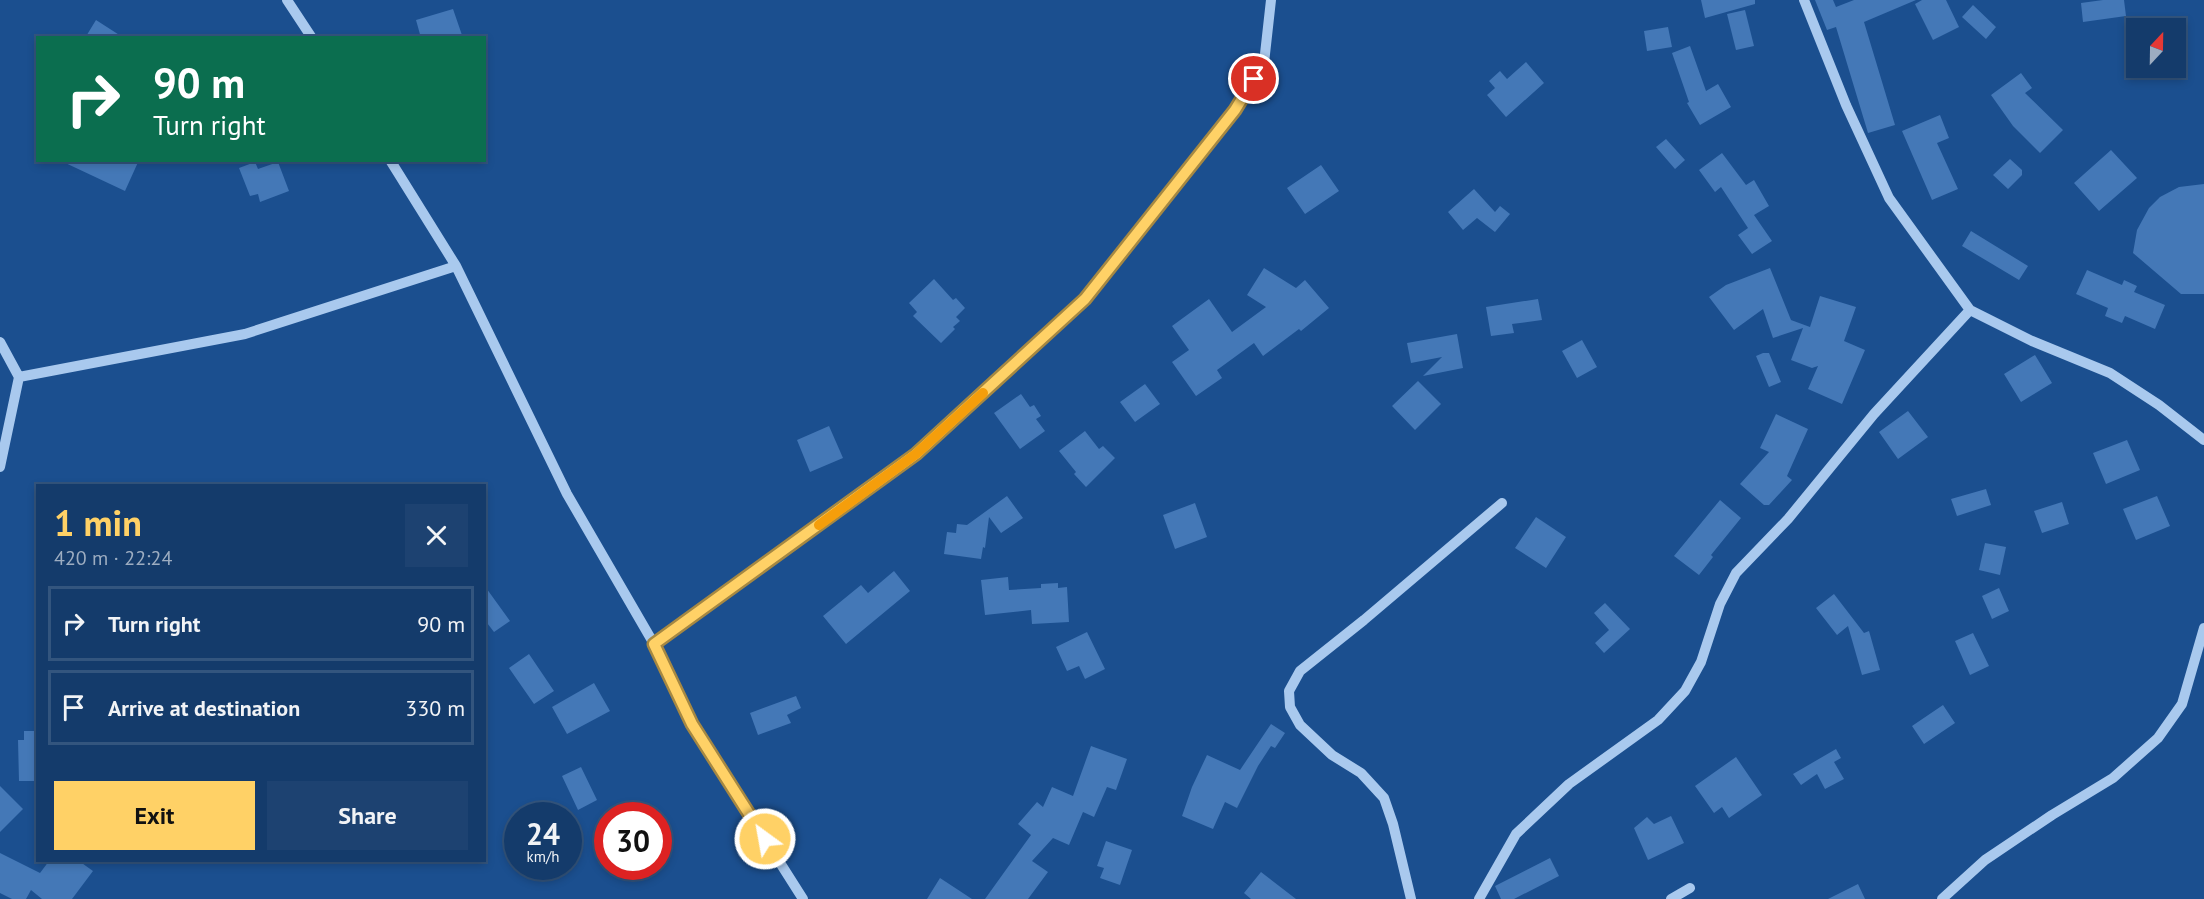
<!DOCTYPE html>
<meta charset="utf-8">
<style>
body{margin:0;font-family:"PT Sans",sans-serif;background:#1d4271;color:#f1f3f6;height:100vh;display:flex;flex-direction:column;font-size:22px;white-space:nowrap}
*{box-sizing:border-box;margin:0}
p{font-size:20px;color:#9dadc1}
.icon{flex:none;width:33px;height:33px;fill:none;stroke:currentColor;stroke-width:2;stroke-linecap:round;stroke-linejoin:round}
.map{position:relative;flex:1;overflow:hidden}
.drawer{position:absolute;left:36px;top:484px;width:450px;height:378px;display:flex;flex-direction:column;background:#143b6b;border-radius:0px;box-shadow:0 3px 9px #0003,0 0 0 2px #33557e}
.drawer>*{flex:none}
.hud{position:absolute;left:36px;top:36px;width:450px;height:126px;border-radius:0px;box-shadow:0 3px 9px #0003,0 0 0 2px #33557e;background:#0b6e4f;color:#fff;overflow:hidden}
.needle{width:39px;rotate:22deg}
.buttons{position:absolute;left:2126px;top:18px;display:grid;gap:12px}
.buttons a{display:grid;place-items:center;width:60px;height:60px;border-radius:0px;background:#143b6b;box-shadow:0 3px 9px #0003,0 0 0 2px #33557e;font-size:30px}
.speed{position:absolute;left:504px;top:802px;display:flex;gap:12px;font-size:30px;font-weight:700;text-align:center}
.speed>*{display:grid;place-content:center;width:78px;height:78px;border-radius:50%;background:#143b6b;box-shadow:0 3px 9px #0003,0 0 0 2px #33557e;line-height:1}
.speed small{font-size:15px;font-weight:400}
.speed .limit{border:9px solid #d22;background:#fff;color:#111}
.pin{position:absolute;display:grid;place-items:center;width:51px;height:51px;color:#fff;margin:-26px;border:3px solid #fff;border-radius:50%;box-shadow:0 2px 6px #0007}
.me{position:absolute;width:66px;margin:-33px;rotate:328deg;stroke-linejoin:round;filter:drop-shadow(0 0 4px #0008)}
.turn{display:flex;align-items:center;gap:21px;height:126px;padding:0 18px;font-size:27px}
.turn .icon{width:78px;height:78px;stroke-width:2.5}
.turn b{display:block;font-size:42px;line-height:51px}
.round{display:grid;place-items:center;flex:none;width:63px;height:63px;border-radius:0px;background:#1d4271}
.headline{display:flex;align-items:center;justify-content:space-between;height:102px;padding:0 18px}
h1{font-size:36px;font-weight:700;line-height:45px;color:#ffd166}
.action{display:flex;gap:12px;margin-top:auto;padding:12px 18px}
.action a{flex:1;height:69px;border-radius:0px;background:#ffd166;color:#111;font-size:24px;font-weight:700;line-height:69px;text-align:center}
.action a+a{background:#1d4271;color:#f1f3f6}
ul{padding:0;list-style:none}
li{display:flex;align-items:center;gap:18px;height:75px;margin:0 12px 9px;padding:0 6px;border:3px solid #33557e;border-radius:0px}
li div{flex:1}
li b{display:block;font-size:22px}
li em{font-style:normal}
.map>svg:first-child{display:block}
.building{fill:#4478b7}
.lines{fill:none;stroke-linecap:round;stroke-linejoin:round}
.minor{stroke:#a9c9ee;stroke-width:10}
.route-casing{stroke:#a68842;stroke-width:15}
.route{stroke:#ffd166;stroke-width:10}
.slow{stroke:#f59e0b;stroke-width:10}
</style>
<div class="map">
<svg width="2204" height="899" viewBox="0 0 2204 899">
<rect width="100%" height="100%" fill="#1b4f8f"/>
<path class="building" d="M1701,0h54v4l-50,14z
M1815,0h18l3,7 18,-7h62l-52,22 31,103 -27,8 -32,-106 -9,3z
M1922,0h24l13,27 -26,13 -18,-36z
M2103,0h21l2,16 -43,6 -2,-19z
M1973,5l23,22 -10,12 -24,-22z
M453,9l10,29h-42l-5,-18z
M1745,10l9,36 -18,4 -9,-36z
M96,20l28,18h-39z
M1668,27l4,20 -25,4 -3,-20z
M1690,46l16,45 12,-7 13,23 -31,18 -13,-22 2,-1 -17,-49z
M1526,62l18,21 -38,34 -19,-22 8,-7 -6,-7 11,-10 7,8z
M2021,73l11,15 -7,5 38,37 -23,23 -27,-27 -22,-31z
M1940,115l9,23 -12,5 21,46 -26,11 -30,-69z
M1666,139l19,21 -10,9 -19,-22z
M2111,150l26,28 -38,33 -25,-28z
M1722,153l24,32 8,-5 15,26 -15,9 18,26 -20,13 -14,-19 10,-7 -27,-41 -6,5 -16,-22z
M2010,159l12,11v5l-14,14 -15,-14z
M59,160h80l-14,31z
M255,162l3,7 20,-7 11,29 -29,11 -2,-8 -8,2 -11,-28z
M1321,165l18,26 -34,23 -18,-26z
M2204,184v110h-23l-48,-41 4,-23 12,-22 11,-11 19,-10z
M1474,189l21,23 5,-6 10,8 -15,18 -18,-14 -14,12 -15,-18z
M1971,231l57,35 -9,14 -57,-34z
M1264,268l32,20 9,-8 24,28 -28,23 -2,-2 -36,27 -9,-13 -37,27 5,8 -26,18 -24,-34 17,-12 -17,-24 37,-27 23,33 34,-25 -19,-12z
M1770,268l21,52 19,7 10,-31 36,11 -12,34 21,9 -23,54 -34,-15 10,-23 -6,2 -21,-8 12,-32 -30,10 -10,-29 -29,21 -25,-33 17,-12z
M2087,270l35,15 2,-5 13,6 -3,6 31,13 -10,24 -30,-13 -3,7 -17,-7 3,-8 -32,-14z
M934,279l19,21 3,-2 9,10 -9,9 4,4 -7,6 2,2 -14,14 -28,-27 4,-4 -8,-9z
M1538,299l4,21 -30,4 2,9 -23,3 -5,-29z
M1457,334l6,34 -40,8 19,-19 -31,6 -4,-20z
M1582,340l15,27 -20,11 -15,-27z
M1763,353h6l12,29 -12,5 -13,-31z
M2035,355l17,28 -31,19 -17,-28z
M1418,381l23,23 -26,26 -23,-24z
M1145,384l15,20 -25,18 -15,-20z
M1021,394l9,13 4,-2 7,11 -5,3 9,12 -25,18 -26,-36z
M1908,411l20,26 -30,22 -19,-27z
M1776,414l32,15 -21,47 5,4 -23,25h-5l-24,-21 29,-32 -9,-4z
M829,426l14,32 -33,14 -13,-32z
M1085,431l14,18 4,-3 12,12 -29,29 -12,-13 2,-2 -17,-21z
M2127,440l13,30 -34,14 -13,-31z
M1986,489l5,16 -34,11 -6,-17z
M1007,496l16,22 -22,15 -12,-16 -4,31 -2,-1 -2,12 -37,-5 3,-22 9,1 1,-9 10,1z
M2157,496l13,30 -34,14 -13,-31z
M1720,500l21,18 -30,37 2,2 -14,18 -25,-19z
M2062,502l7,22 -27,9 -8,-22z
M1195,503l12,34 -32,12 -12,-34z
M1536,517l30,20 -20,31 -31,-20z
M1985,543l21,4 -6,28 -21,-5z
M894,571l16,20 -64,53 -23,-28 38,-31 7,8z
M1008,577l1,13 32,-2v-4l17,-1v5l9,-1 2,35 -37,2 -1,-14 -46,5 -4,-35z
M484,585l26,36 -16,11 -10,-13z
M1999,588l10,23 -17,8 -10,-23z
M1834,594l30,39 5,-2 11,39 -18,5 -14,-49 -11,9 -21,-27z
M1605,603l25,26 -26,24 -9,-10 14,-13 -15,-17z
M1087,632l18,37 -20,10 -6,-13 -12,5 -11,-24z
M1973,633l16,33 -19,9 -15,-34z
M529,654l25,37 -20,13 -25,-36z
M594,683l16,28 -43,23 -15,-27z
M796,696l5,12 -14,7 4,8 -33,12 -8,-22z
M1943,705l12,18 -31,21 -12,-18z
M1271,724l14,9 -10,15 -4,-2 -13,20 -21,42 -12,-6 -12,27 -31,-13 10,-29 15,-32 33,15z
M24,731h14v50h-19l-1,-41h6z
M1091,746l36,13 -11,31 -9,-3 -13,30 -11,-5 -14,33 -16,-7 -21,23 16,11 -20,27h-43l46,-64 -13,-11 19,-22 6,5 9,-20 21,9z
M1836,749l5,9 -7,4 10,17 -19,10 -8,-15 -16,11 -8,-11z
M1736,757l26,38 -33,23 -7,-11 -8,6 -19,-27z
M581,767l16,33 -19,10 -16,-34z
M0,786l23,23 -23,23z
M1671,816l13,27 -36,17 -14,-32 13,-11 7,7z
M1106,841l26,9 -12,35 -20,-7 4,-10 -7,-2z
M0,853l40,20 9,-12h30l14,10 -21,28h-30l-11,-9 -5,9h-14l-12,-6z
M1550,858l9,18 -45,23h-13l-6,-13z
M1261,872l35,27h-45l-7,-6z
M940,878l32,21h-45z
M1858,884l7,15h-37z"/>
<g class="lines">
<path class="minor" d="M287,0l25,38
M1804,0l42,105 43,93 81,112 62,31 78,32 49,32 45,35
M390,160l66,106 111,228 87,150 38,80 111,175
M0,342l19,35
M0,467l19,-90 226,-43 211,-68
M654,644l262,-190 169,-155 150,-189 29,-47 7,-63
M1411,899l-18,-75 -9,-26 -23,-25 -29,-18 -32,-30 -10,-18 -1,-16 11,-20 64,-51 138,-117
M1479,899l37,-65 53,-50 89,-64 27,-29 16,-29 19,-58 16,-31 52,-54 86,-105 96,-104
M1671,899l19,-11
M1942,899l43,-39 67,-45 61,-37 45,-40 24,-34 22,-76"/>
</g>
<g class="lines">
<defs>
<path id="route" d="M765,839l-73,-115 -38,-80 262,-190 169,-155 150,-189 19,-31"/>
</defs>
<use href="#route" class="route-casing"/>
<use href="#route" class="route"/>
<path class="slow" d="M819,525l97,-71 67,-61"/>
</g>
</svg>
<div class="buttons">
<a><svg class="needle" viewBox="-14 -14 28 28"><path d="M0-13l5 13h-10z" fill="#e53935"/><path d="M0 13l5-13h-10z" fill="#9dadc1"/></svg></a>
</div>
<div class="speed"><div>24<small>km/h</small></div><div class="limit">30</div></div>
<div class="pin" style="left:1254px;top:79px;background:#d93025"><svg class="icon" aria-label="arrive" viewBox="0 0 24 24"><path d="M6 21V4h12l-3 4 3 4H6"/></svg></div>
<svg class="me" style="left:765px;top:839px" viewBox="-20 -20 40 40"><circle r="17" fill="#ffd166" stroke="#fff" stroke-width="3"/><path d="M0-11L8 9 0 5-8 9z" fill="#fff"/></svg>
<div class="hud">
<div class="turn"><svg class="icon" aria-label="right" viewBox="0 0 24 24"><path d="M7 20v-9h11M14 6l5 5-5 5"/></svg><div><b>90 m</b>Turn right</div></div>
</div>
<section class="drawer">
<div class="headline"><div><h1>1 min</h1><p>420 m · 22:24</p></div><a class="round"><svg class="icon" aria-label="close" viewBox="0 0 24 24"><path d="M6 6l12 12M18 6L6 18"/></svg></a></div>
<ul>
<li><svg class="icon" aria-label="right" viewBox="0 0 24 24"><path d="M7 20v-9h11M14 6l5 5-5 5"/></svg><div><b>Turn right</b></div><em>90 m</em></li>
<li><svg class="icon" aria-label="arrive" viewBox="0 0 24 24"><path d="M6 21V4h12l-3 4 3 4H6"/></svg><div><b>Arrive at destination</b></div><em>330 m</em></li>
</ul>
<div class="action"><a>Exit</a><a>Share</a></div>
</section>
</div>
